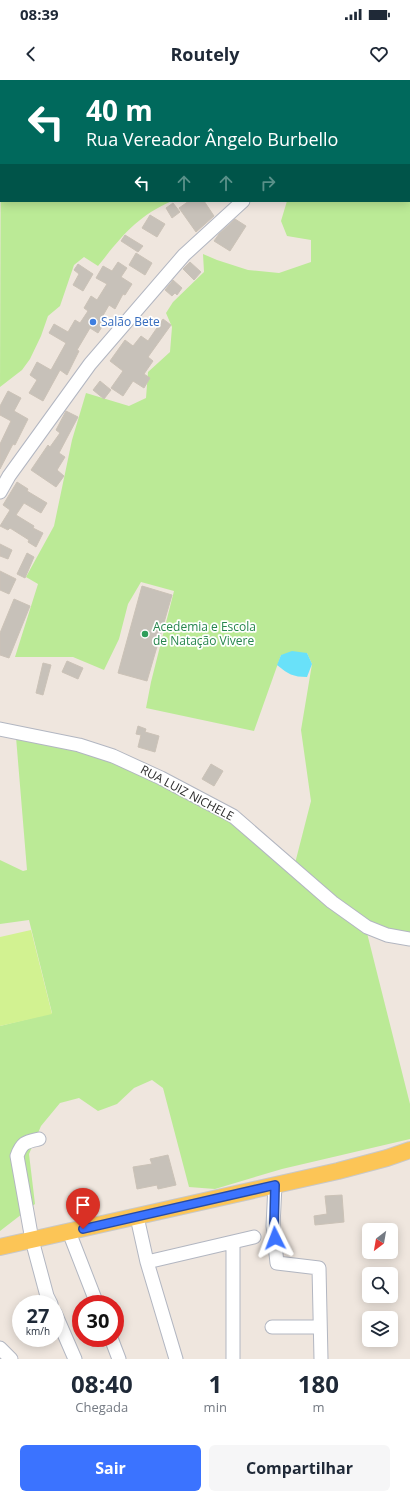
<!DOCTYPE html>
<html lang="pt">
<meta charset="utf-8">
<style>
body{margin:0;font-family:"Open Sans",sans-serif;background:#f6f6f7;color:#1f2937;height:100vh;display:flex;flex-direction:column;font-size:15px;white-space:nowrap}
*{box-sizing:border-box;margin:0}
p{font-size:13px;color:#747a83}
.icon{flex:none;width:22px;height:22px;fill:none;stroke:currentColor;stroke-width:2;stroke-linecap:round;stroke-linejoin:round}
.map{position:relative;height:1279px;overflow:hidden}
.drawer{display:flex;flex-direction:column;background:#fff;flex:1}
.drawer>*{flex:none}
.hud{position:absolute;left:0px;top:0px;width:410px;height:122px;box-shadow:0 2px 10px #0003;background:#00695c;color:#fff;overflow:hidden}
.needle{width:26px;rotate:211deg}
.tools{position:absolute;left:362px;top:1143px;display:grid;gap:8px}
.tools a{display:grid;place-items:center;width:36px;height:36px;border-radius:6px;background:#fff;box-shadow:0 2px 10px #0003;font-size:20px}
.speed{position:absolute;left:12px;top:1215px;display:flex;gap:8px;font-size:20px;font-weight:700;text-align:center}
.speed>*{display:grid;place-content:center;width:52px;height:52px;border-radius:50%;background:#fff;box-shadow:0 2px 10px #0003;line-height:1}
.speed small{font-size:10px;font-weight:400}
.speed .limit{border:6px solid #d22;background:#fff;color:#111}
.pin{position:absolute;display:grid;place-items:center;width:34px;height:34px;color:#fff;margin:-41px -17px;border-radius:50% 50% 50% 0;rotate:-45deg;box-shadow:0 0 4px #0007}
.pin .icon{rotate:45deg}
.me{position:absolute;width:44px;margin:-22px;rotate:357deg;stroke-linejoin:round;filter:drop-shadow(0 0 3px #0008)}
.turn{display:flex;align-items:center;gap:14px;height:84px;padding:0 20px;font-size:18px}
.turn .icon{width:52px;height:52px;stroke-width:2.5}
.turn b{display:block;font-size:28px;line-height:34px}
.lanes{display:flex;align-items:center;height:38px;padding:0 20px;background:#0003;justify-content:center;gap:20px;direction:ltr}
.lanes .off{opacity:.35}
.eta{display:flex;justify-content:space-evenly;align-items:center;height:68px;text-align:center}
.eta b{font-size:24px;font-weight:700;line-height:28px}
.cta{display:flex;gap:8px;margin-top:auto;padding:8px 20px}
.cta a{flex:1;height:46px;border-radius:6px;background:#3b73ff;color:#fff;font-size:16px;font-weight:700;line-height:46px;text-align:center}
.cta a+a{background:#f6f6f7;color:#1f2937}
.status{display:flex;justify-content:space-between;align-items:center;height:28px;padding:0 20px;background:#fff;direction:ltr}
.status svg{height:11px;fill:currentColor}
header{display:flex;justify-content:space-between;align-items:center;height:52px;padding:0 20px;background:#fff;font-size:18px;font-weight:700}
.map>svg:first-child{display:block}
.green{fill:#bbea96}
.pitch{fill:#d2f291}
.water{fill:#69e1f9}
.building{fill:#c7c1b9;stroke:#cbc2b7}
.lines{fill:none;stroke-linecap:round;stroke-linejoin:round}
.minor-casing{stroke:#b2b6c1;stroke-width:15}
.major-casing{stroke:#c8c8c8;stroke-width:18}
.minor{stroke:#fff;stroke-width:13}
.major{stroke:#fcc556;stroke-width:16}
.route-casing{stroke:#264ba6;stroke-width:10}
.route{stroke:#3b73ff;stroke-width:7}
.shop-dot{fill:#3f7fe0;stroke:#fff;stroke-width:1.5}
.leisure-dot{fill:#2e9e5b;stroke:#fff;stroke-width:1.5}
.labels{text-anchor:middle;stroke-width:3.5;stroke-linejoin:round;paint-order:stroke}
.shop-label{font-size:12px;fill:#366cbe;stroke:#fff;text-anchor:start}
.leisure-label{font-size:12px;fill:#27864d;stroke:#fff;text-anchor:start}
.street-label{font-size:12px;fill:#2c2c2c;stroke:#fff}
</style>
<div class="status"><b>08:39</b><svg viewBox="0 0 49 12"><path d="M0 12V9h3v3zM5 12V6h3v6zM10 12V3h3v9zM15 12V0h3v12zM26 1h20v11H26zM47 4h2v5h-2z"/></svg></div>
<header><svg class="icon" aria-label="back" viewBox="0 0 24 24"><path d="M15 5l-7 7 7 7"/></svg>Routely<svg class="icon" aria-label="heart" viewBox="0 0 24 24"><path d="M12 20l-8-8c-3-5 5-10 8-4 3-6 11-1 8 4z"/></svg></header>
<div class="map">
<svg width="410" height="1279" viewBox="0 0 410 1279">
<rect width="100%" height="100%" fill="#efe6de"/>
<path class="green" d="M8,0h402v852l-13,-1 -30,2 43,171v35l-128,30 -67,20 -26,-2 -26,-99 -11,-8 -18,8 -17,16 -19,7 -19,-13 -19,5 -19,23 -12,28 6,50 -35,27v-205l52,-13 -23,-93 -29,4v-64l23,11 4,-1 -11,-133 57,11 41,12 120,62 58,53 19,-74 -10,-71 11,-66 -5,-11 -26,2 -27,76 -108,-23 5,-26 23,-91 -33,-9 -13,22 -9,35 -15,31 -31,-13h-58l23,-73 -12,-7 28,-51 18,-86 14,-47 43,13 17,-8 2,-26 22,-20 2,-25 -6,-14 7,-11 31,-30 -1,-18 14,6 31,10 31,3 32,-11v-22l-24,-4 -6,-15 6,-20h122v-120h-403z
M1,3v118h171c-35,15 -51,36 -74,65l-14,-9 -10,8 -14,41 -12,10 -7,20 -11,23 -8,11 -22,17z"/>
<path class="pitch" d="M31,850l21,84 -52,12v-89z"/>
<path class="water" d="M292,571l15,2 5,11 -5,13c-14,0 -19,-3 -30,-12l4,-10z"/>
<path class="building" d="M189,121h15l10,15 -18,16 -17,-24z
M173,123l7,9 -8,6 -6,-10z
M150,135l15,9 -8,13 -15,-9z
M235,139l11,7 -16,25 -16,-10 5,-7z
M125,155l18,11 -5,6 -17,-11z
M136,173l16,10 -7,12 -16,-10z
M118,182l9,6 -6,9 11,7 -7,11 -2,-1 -8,15 -6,-4 -8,14 4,3 -7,11 -8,-5 -13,22 2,1 -12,24 -7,-5 -17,31 -14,-8 8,-13 -7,-5 7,-13 14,8 15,-27 -17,-10 5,-9 14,8 7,-12 5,3 8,-12 -4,-3 7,-12 6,4 10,-16 -11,-6 7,-12 9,5z
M190,182l11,10 -7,8 -11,-11z
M78,184l15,10 -10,17 -10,-6 6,-11 -5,-4z
M173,200l9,8 -5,7 -2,-2 -3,3 -7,-6z
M163,239l8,6 -23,32 5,4 -9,13 6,4 -6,10 -11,-7 -10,15 -12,-8 12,-17 -13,-10 15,-21 8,6 8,-10 7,5z
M100,301l11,9 -7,9 -11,-9z
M8,311l13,7 -7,13 14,8 -13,26 -2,-1 -13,25v-25l11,-23 -11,-6v-9z
M66,331l12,6 -19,36 6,4 -8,13 7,6 -8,11 -25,-17 17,-25 2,2 10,-14 -4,-3z
M17,402l11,7 -1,2 20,12 -6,10 -17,-10 -8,12 18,11 -1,2 10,5 -7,14 -8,-5 1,-2 -19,-12 -2,2 -8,-4 10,-16 -7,-5z
M0,464l12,6 -4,9 -8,-3z
M27,473l7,4 -9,21 -8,-4z
M0,491l16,8 -7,15 -9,-4z
M142,506l30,9 -25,86 -29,-8z
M14,519l16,7 -21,52 -9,-3v-22z
M67,581l16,7 -5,11 -16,-7z
M43,583l8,2 -8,30 -7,-2z
M138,646l8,3 -1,3 14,4 -4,16 -17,-5 3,-12 -5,-1z
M211,684l12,7 -9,15 -12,-7z
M168,1075l8,30 -18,4 -1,-4 -20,4 -4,-22 19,-3 -2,-5z
M342,1115l2,27 -29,3 -1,-9 13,-2 -2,-18z"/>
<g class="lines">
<defs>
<path id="minor" d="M0,412l9,-16 81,-112 94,-109 59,-54
M0,649l79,16 34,11 48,22 72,38 99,86 35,25 20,8 23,4
M39,1059c-13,3 -17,3 -22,17l15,84 15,56 4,8
M275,1105l-2,41 4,37 42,5 2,91
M137,1137l10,45 29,97
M69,1152l28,72
M233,1162v117
M147,1182l107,-25
M55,1233l20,46
M272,1247h48
M111,1258l8,21
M0,1268l11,11"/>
<path id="major" d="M0,1167l338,-76 49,-13 23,-8"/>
</defs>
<use href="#minor" class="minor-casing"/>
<use href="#major" class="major-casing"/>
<use href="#minor" class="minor"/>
<use href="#major" class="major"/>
</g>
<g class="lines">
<defs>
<path id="route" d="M83,1149l192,-44 -1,41 1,12"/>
</defs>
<use href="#route" class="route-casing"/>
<use href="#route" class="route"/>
</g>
<circle class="shop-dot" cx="93" cy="242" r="4"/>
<circle class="leisure-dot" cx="145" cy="554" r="4"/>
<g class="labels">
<g class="shop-label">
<text x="101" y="246">Salão Bete</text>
</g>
<g class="leisure-label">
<text x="153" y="551">Acedemia e Escola<tspan x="153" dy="14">de Natação Vivere</tspan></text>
</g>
<g class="street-label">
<text transform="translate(187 713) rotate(28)" y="4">RUA LUIZ NICHELE</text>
</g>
</g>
</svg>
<div class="tools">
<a><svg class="needle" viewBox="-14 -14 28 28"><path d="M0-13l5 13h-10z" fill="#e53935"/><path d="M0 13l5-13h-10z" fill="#747a83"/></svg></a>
<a><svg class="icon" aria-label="search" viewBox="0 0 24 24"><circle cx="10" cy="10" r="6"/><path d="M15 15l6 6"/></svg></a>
<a><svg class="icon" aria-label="layers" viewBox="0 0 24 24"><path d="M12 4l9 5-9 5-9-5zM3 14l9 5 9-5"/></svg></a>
</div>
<div class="speed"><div>27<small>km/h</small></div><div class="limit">30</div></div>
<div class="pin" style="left:83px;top:1149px;background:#d93025"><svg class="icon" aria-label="arrive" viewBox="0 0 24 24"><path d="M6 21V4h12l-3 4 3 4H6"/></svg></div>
<svg class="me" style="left:275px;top:1158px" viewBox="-20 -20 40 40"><path d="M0-17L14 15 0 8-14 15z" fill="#3b73ff" stroke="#fff" stroke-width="4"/></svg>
<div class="hud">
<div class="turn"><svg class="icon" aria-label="left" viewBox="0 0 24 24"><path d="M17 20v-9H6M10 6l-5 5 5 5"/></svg><div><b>40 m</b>Rua Vereador Ângelo Burbello</div></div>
<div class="lanes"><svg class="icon" aria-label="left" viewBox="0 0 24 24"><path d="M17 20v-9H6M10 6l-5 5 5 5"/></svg><svg class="icon off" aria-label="ahead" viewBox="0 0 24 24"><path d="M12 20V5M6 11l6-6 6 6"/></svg><svg class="icon off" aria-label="ahead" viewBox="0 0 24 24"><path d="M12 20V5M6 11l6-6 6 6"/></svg><svg class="icon off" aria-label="right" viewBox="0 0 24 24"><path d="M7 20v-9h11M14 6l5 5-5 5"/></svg></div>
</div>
</div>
<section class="drawer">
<div class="eta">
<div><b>08:40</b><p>Chegada</p></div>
<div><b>1</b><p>min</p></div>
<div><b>180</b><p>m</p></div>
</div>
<div class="cta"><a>Sair</a><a>Compartilhar</a></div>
</section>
